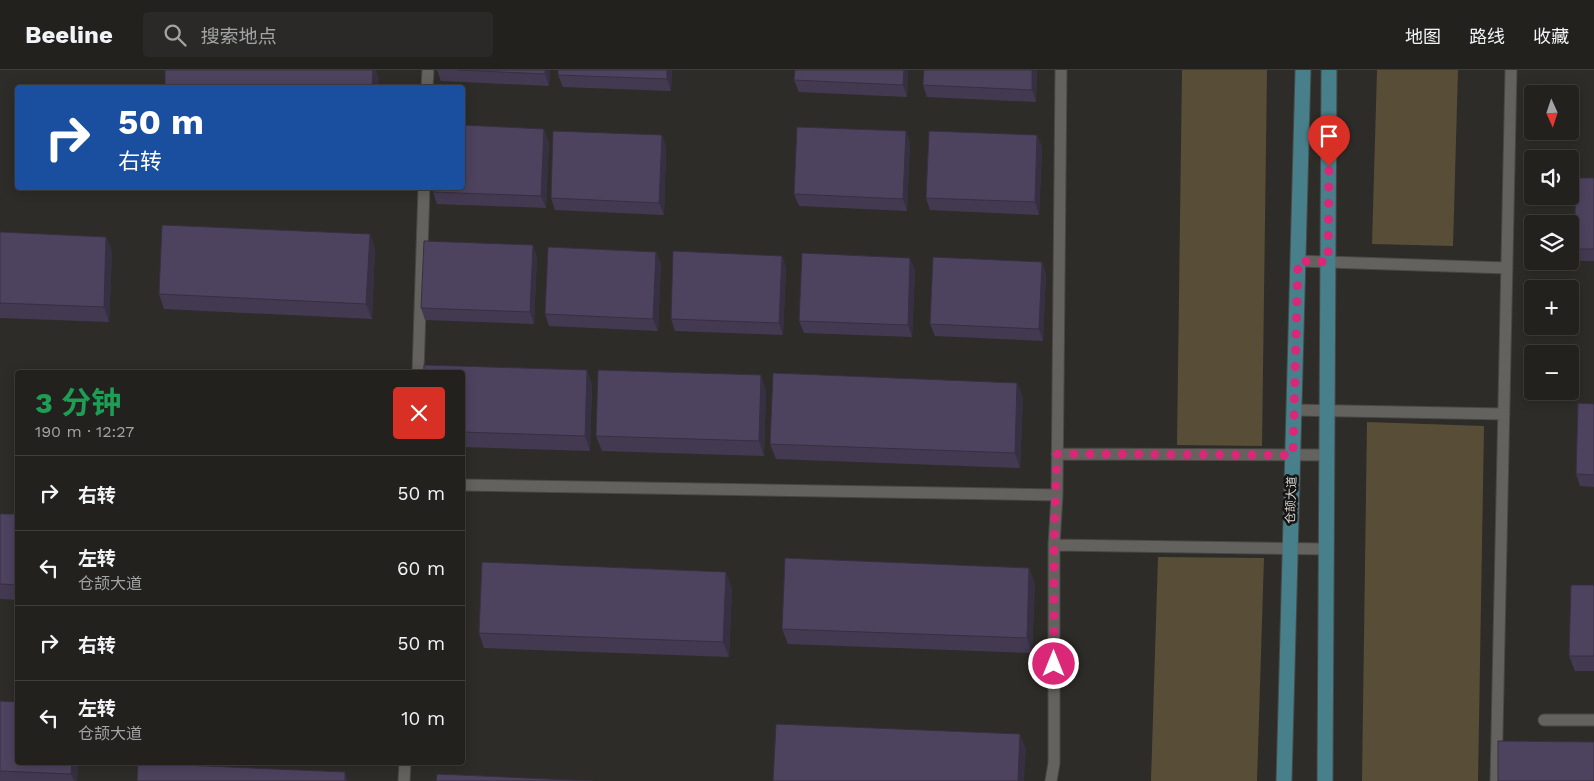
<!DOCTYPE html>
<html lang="zh">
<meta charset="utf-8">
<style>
body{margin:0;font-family:"Work Sans","Noto Sans SC",sans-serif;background:#2a2927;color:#f1f3f6;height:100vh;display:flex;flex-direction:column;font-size:19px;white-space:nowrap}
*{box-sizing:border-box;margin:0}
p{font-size:16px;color:#a2a3a4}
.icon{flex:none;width:28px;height:28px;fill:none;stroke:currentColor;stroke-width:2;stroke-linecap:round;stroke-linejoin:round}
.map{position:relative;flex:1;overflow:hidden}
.drawer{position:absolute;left:15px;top:300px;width:450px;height:395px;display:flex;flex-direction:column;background:#22211e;border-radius:5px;box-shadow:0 2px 12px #0003,0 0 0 1px #3f3e3c}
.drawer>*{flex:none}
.banner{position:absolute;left:15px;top:15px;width:450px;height:105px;border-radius:5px;box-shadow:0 2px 12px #0003,0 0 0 1px #3f3e3c;background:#1a4fa0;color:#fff;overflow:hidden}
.needle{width:32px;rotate:177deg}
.buttons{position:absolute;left:1524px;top:15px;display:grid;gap:10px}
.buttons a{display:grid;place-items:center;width:55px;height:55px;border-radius:5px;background:#22211e;box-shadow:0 2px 12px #0003,0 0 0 1px #3f3e3c;font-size:25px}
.pin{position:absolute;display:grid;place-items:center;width:42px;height:42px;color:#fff;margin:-51px -21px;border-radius:50% 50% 50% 0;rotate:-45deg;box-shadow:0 0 5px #0007}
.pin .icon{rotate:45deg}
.me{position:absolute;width:55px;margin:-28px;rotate:0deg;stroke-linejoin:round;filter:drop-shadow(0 0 4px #0008)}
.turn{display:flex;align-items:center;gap:18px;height:105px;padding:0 20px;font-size:22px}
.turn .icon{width:65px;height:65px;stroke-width:2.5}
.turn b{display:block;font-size:35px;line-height:42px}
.round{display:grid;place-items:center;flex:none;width:52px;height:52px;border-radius:5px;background:#2a2927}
.head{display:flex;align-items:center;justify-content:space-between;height:85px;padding:0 20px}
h1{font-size:30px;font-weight:700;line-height:38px;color:#1e9e55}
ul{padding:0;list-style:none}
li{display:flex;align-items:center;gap:15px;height:75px;padding:0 20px;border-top:1px solid #3f3e3c}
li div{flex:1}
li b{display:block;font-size:19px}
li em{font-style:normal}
header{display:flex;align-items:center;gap:30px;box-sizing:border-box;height:70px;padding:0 25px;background:#22211e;border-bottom:1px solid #3f3e3c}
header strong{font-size:24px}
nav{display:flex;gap:28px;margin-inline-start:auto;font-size:18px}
.search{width:350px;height:45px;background:#2a2927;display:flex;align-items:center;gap:12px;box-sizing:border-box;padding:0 18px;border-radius:5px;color:#a2a3a4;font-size:19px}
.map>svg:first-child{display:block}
.green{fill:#584e37}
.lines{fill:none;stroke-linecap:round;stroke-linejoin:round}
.service-casing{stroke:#484744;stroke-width:13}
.primary-casing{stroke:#484744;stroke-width:17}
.service{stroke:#64625e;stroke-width:11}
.primary{stroke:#477f8b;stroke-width:15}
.wall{fill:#433a51}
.shaded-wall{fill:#372f42}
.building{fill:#4e435e;stroke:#372f42}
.route{stroke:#db2777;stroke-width:9;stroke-dasharray:0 16.2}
.labels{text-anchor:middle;stroke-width:5;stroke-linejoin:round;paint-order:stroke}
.street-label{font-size:12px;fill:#d8d7d4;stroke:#151413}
</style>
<header>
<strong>Beeline</strong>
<div class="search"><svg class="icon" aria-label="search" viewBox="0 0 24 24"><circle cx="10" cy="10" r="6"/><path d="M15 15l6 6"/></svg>搜索地点</div>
<nav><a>地图</a><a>路线</a><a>收藏</a></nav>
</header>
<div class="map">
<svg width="1594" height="711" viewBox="0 0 1594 711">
<rect width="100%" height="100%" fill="#2d2c28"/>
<path class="green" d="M1182,0h85l-5,376 -85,-1z
M1377,0h81l-5,176 -81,-2z
M1367,352l117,4 -6,355h-116z
M1158,487l106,1 -7,223h-106z"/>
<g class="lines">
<defs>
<path id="service" d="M427,18l1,-18
M1298,191l209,7
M418,302l6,-184
M1294,340l210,4
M1057,384l270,1
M462,415l595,10 -3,50 272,4
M1057,425l4,-425
M1544,650h50
M404,711l1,-19
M1051,711l3,-18v-218
M1496,711l15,-711"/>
<path id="primary" d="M1284,711l19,-711
M1325,711l4,-711"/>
</defs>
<use href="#service" class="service-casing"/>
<use href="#primary" class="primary-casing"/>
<use href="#service" class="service"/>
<use href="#primary" class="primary"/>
</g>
<path class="wall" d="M437,0h113l-1,16 -108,-5z
M672,0l-1,21 -108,-4 -5,-12z
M795,0h113l-1,27 -108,-5 -5,-12z
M924,0h113l-1,32 -109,-5 -4,-12z
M906,61l4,12 -3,68 -108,-5 -5,-12z
M662,65l4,12 -2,68 -109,-5 -4,-12z
M1037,65l5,12 -3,68 -109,-5 -4,-12z
M549,71l-3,67 -109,-4 -4,-12z
M1594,108v83h-15l-5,-12z
M0,162l106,5 6,15 -3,70 -109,-4z
M370,164l5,15 -3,70 -208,-10 -5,-15z
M656,182l5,12 -3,67 -109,-5 -4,-12z
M782,186l4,12 -3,67 -108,-4 -4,-12z
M537,187l-3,67 -109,-4 -4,-12z
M1042,192l4,12 -3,67 -108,-5 -5,-12z
M915,200l-3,67 -108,-4 -5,-12z
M587,300l5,15 -2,66 -128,-4v-75z
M1017,313l6,15 -3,70 -244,-9 -6,-15z
M766,320l-2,66 -162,-5 -6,-15z
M1594,334v83l-14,-1 -4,-12z
M0,444h18v86l-18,-1z
M1035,513l-3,70 -244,-9 -6,-15z
M1594,515v86h-19l-6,-15z
M732,517l-3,70 -245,-9 -5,-15z
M0,631l78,61 -1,19h-77z"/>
<path class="shaded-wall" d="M373,0h3l3,8 -1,10h-6z
M545,0h5l-1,16 -4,-12z
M667,0h5l-1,21 -4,-12z
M904,0h4l-1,27 -4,-12z
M1032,0h5l-1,32 -4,-12z
M544,59l5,12 -3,67 -5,-12z
M906,61l4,12 -3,68 -4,-12z
M662,65l4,12 -2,68 -5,-12z
M1037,65l5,12 -3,68 -4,-13z
M370,164l5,15 -3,70 -6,-15z
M106,167l6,15 -3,70 -5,-15z
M533,175l4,12 -3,67 -4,-12z
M656,182l5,12 -3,67 -5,-12z
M782,186l4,12 -3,67 -4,-12z
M910,188l5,12 -3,67 -4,-12z
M1042,192l4,12 -3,67 -4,-12z
M587,300l5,15 -2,66 -5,-15z
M761,305l5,15 -2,66 -5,-15z
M1017,313l6,15 -3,70 -5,-15z
M1029,498l6,15 -3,70 -5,-15z
M726,502l6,15 -3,70 -6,-15z
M1020,664l6,15 -2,32h-6z
M72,692h6l-1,19h-3l-3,-7z
M345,702l3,9h-3z"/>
<path class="building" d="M165,0h208l-1,18h-207z
M458,0h87v4z
M558,0h109v9l-109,-4z
M795,0h109l-1,15 -109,-5z
M924,0h108v20l-109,-5z
M462,55l82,4 -3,67 -108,-4v-4h29z
M797,57l109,4 -3,68 -109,-5z
M553,61l109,4 -3,68 -108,-5z
M929,61l108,4 -2,67 -109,-4z
M1576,108h18v71h-20z
M162,155l208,9 -4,70 -207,-10z
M0,162l106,5 -2,70 -104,-4z
M424,171l109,4 -3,67 -109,-4z
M548,177l108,5 -3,67 -108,-5z
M673,181l109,5 -3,67 -108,-4z
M802,183l108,5 -2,67 -109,-4z
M933,187l109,5 -3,67 -109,-5z
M424,295l163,5 -2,66 -123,-4v-60h-38z
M598,300l163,5 -2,66 -163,-5z
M773,303l244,10 -2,70 -245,-9z
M1578,333l16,1v71l-18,-1z
M0,444h18v71l-18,-1z
M785,488l244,10 -2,70 -245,-9z
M482,492l244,10 -3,70 -244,-9z
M1571,515h23v71h-25z
M0,631l18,1v60h54l-1,12 -71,-3z
M776,654l244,10 -2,47h-245z
M1498,671l96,1v39h-96z
M138,693l207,9v9h-208z
M437,704l156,7h-157z"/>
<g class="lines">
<path class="route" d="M1054,594v-119l3,-91 236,1 5,-194 30,1 1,-96"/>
</g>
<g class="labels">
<g class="street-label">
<text transform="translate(1291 430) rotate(-88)" y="4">仓颉大道</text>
</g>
</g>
</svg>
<div class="buttons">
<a><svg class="needle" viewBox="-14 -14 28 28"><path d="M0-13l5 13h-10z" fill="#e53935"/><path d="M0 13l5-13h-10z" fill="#a2a3a4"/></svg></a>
<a><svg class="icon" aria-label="sound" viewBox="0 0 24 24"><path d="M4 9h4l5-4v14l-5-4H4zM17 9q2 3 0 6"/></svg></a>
<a><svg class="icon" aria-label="layers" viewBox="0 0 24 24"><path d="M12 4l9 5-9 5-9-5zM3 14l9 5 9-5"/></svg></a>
<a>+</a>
<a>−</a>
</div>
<div class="pin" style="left:1329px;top:96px;background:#d93025"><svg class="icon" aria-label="arrive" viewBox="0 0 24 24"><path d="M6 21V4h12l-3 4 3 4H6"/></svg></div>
<svg class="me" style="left:1054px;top:594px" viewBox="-20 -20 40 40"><circle r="17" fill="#db2777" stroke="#fff" stroke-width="3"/><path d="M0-11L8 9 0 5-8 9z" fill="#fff"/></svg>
<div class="banner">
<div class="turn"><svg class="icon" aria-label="right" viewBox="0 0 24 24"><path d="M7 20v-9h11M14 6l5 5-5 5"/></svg><div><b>50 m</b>右转</div></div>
</div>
<section class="drawer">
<div class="head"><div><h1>3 分钟</h1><p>190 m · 12:27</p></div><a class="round" style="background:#d93025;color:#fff"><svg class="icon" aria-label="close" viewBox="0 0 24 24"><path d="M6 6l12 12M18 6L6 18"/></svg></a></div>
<ul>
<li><svg class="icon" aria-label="right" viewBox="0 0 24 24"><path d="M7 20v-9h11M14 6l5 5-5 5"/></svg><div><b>右转</b></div><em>50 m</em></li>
<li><svg class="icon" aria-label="left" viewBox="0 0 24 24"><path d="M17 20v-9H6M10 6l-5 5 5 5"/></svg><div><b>左转</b><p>仓颉大道</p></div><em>60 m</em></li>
<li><svg class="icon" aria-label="right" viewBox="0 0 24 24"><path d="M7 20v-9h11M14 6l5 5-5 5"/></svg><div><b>右转</b></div><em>50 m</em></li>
<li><svg class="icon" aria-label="left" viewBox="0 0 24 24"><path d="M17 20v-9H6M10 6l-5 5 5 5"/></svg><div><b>左转</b><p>仓颉大道</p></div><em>10 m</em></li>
</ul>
</section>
</div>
